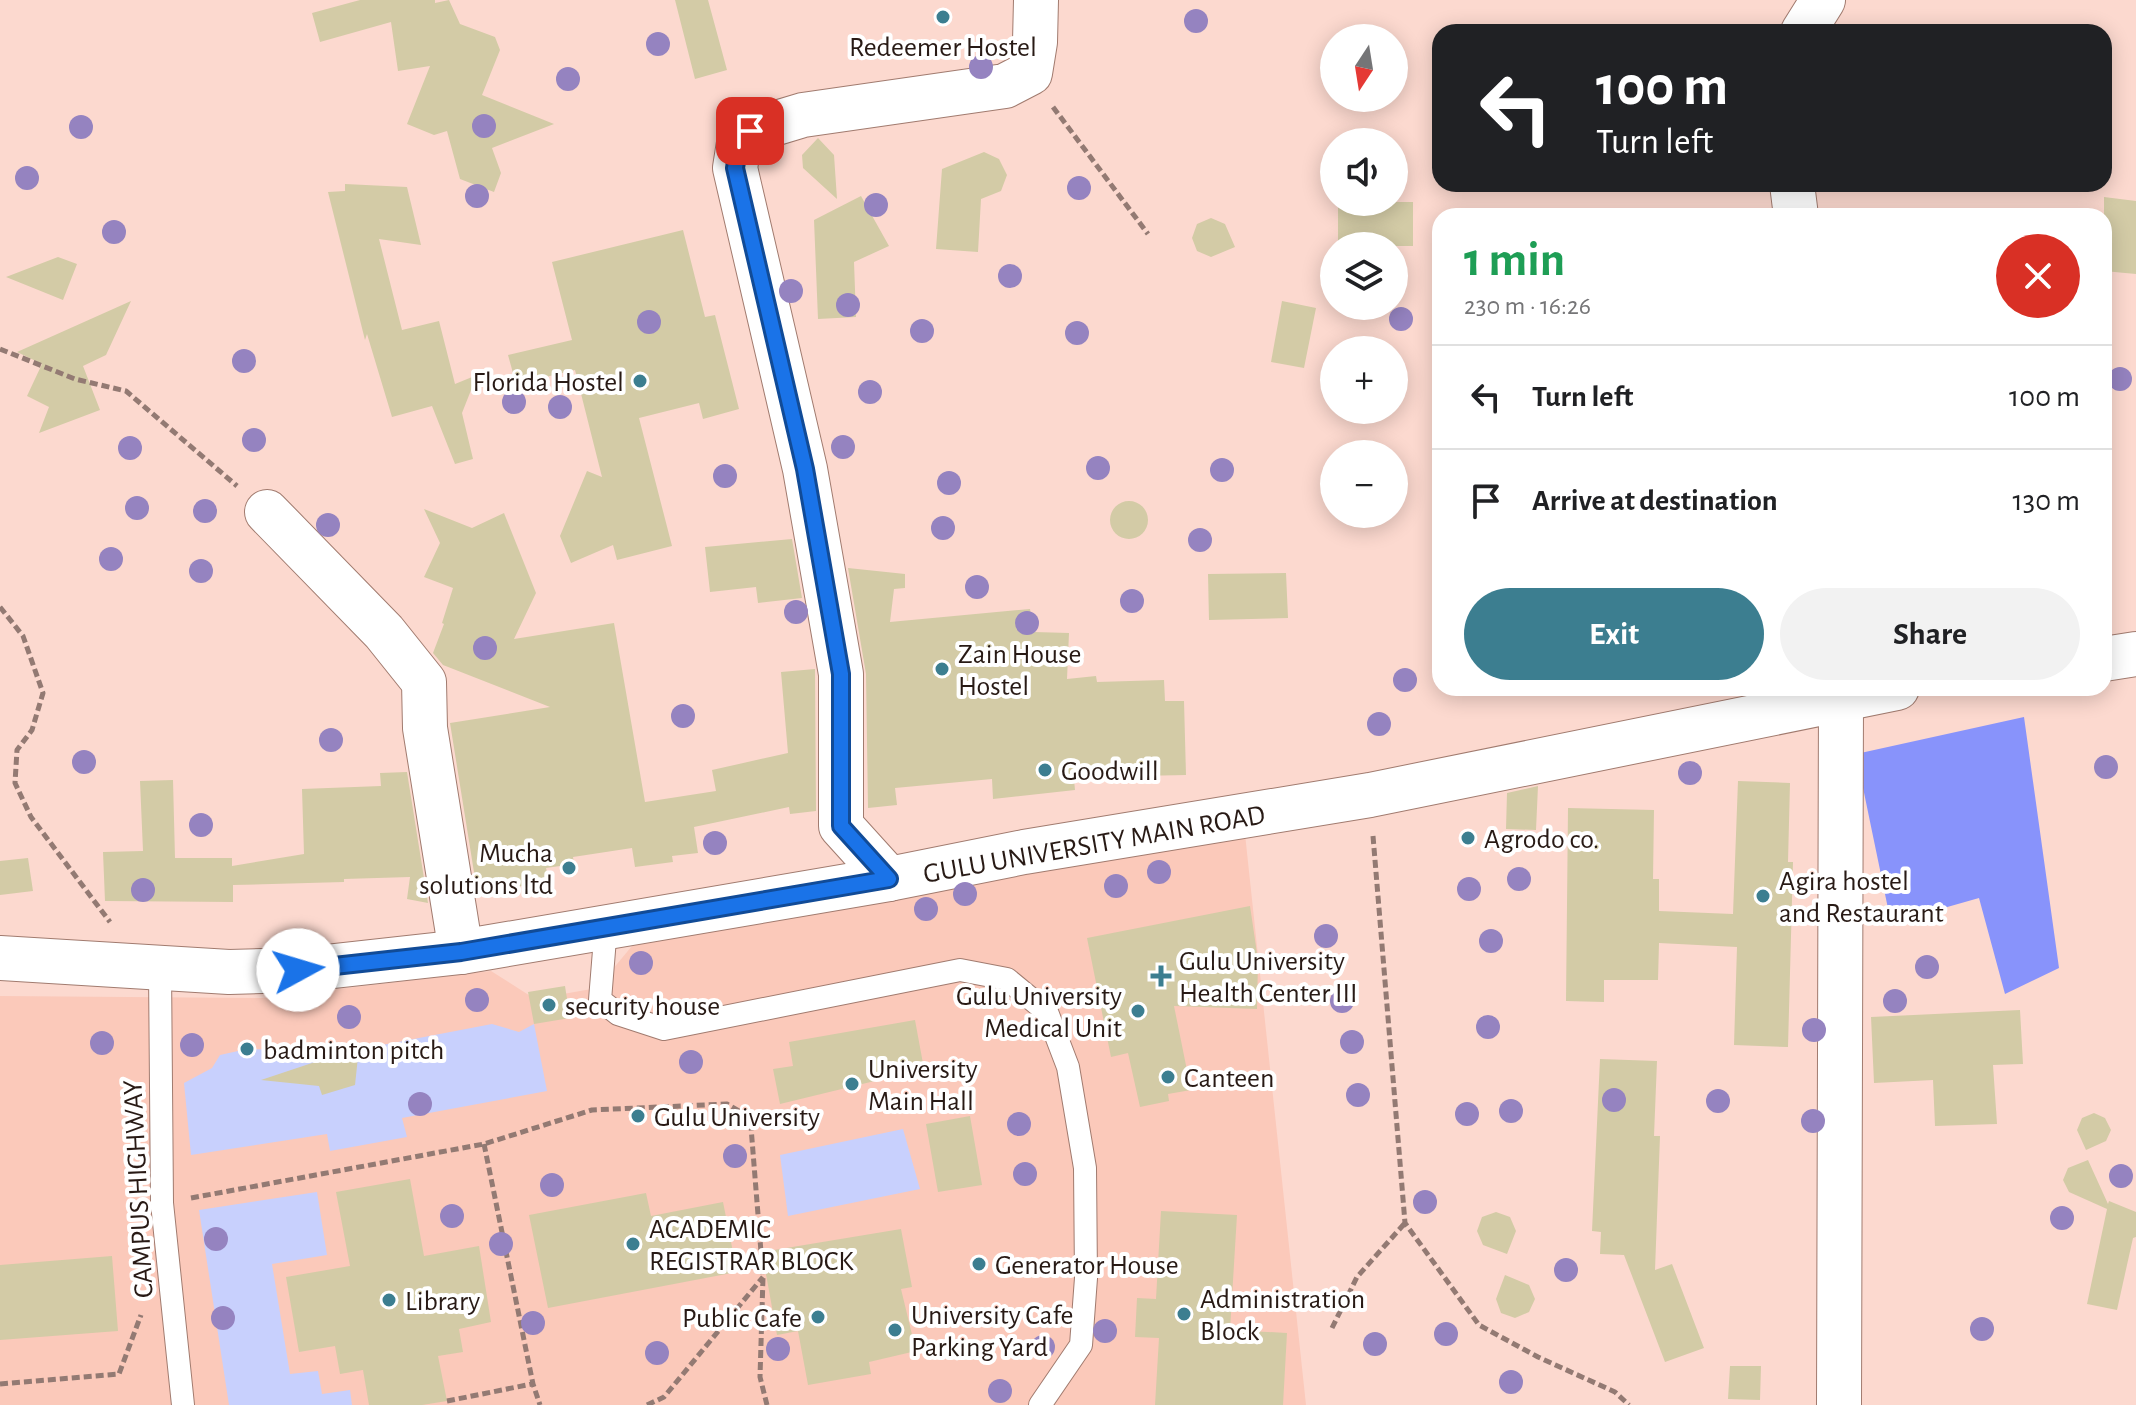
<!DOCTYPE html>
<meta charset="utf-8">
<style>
body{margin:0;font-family:"Alegreya Sans",sans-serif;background:#f2f2f2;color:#202124;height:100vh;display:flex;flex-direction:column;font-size:30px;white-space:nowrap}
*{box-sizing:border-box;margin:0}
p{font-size:26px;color:#757577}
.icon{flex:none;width:44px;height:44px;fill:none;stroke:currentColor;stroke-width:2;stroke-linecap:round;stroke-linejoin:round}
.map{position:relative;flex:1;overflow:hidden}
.sheet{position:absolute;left:1432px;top:208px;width:680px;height:488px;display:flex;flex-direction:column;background:#fff;border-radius:24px;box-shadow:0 4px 20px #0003}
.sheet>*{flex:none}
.banner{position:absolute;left:1432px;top:24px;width:680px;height:168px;border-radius:24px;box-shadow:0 4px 20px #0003;background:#202124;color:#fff;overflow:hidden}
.needle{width:52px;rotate:192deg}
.buttons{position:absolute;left:1320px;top:24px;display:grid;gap:16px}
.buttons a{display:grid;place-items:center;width:88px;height:88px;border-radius:50%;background:#fff;box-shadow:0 4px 20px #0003;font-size:40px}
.pin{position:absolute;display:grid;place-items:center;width:68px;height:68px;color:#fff;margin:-34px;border-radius:16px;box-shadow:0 4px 12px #0006}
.me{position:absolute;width:88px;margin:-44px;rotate:84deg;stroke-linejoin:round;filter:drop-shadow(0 0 6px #0008)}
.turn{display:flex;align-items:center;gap:28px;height:168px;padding:0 32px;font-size:36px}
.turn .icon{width:104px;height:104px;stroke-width:2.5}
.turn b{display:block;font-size:56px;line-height:68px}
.round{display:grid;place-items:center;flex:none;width:84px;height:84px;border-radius:42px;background:#f2f2f2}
.head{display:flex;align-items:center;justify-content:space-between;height:136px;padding:0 32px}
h1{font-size:48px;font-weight:700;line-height:60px;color:#1e9e55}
.action{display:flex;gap:16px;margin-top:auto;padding:16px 32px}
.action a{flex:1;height:92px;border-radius:48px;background:#3c7e90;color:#fff;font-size:32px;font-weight:700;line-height:92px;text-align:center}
.action a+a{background:#f2f2f2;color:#202124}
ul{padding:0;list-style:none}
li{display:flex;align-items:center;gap:24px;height:104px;padding:0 32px;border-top:2px solid #e0e0e0}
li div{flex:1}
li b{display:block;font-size:30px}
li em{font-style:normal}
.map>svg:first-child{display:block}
.built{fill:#fbc9ba}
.green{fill:#c8d0fd}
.forest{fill:#8893fb}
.building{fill:#d3cba6}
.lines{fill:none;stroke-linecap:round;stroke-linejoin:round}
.lane-casing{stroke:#a17b6f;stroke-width:24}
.street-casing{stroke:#a17b6f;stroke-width:46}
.secondary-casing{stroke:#a17b6f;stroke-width:46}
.path{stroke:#937a73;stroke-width:5;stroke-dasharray:8 4;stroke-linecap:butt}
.lane{stroke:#fff;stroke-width:22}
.street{stroke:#fff;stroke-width:44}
.secondary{stroke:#fff;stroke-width:44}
.tree{fill:#9583c0}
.route-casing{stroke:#114b97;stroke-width:20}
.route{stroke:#1a73e8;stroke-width:14}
.poi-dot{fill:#3c7e90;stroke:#fff;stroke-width:3}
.labels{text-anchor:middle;stroke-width:8;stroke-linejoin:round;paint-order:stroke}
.poi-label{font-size:28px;fill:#281a15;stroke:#fff;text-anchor:start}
.street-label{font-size:28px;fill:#281a15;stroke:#fff}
</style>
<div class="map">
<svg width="2136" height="1405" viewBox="0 0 2136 1405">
<rect width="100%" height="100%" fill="#fcd9cf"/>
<path class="built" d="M1245,834l61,571h-1306v-409l262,2 229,-27 44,28 62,-11 35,-42z"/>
<path class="green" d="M492,1024l27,8 15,-8 13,67 -145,27 5,19 -77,14 -3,-17 -136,21 -7,-72 28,-15 8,-13 27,-6 104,2z
M903,1129l17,60 -132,27 -8,-61z
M317,1192l10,63 -55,9 18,110 28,-3 4,23 28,-4 2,15h-123l-30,-195z"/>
<path class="forest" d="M2024,717l35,251 -54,26 -26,-96 -88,25 -35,-169z"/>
<path class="building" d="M360,0h75v3l14,-3 11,24 35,13 5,13 -18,45 72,29 -62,24 9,25 -7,19 -34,-13 -13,-48 -13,4 -27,-11 23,-58 -32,5 -7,-49 -71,20 -8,-29z
M675,0h33l19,70 -32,9z
M818,138l16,17 3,44 -34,-31 -1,-13z
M984,152l15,7 8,16 -6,16 -20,8 -3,53 -42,-3 6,-80z
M345,184l62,3 14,58 -42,-6 23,91 37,-9 16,63 22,-9 -15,38 11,46 -18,5 -23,-58 -40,11 -25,-83 -2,6 -37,-148 17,-1z
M861,196l28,50 -35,16 2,55 -38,2 -4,-99z
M2104,197l32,4v73l-32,-3z
M1338,202h75v44h-75z
M1211,218l14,6 10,23 -24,10 -14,-6 -5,-13 5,-14z
M683,230l22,87 10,-2 24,94 -36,10 -4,-16 -60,15 33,128 -55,14 -4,-15 -42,18 -11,-27 27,-65 15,6 -27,-107 -59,14 -8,-29 64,-15 -20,-78z
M58,257l19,7 -14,36 -57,-23z
M131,301l-25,54 -23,11 17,44 -61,23 10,-26 -22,-11 15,-32 -25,-12z
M1282,301l34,7 -12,60 -33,-6z
M1110 520a19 19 0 1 1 38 0a19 19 0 1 1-38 0Z
M424,509l48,19 32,-15 32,80 -22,46 100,-16 31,179 71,-11 -4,-21 76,-17 -7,-81 34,-3 1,142 -26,3 -1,-7 -95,20 4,26 -26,3 1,6 -38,5 -3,-19 -59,9 1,7 -28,4 3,11 -71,18 -28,-174 100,-16 -107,-42 -10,-12 11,-29 -2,-1 11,-35 -29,-11 16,-34z
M792,539l10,59 -44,5 -2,-16 -46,5 -5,-45z
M848,568l57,6v14l-11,1 -4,33 140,-13 4,23 35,1 -2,46 29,-3 1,6 67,-2 1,21h19l2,74 -47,1v-7h-66l2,21 -82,9 -1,-20 -97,9 2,17 -29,3 -2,-134z
M1286,573l2,45 -79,2 -1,-46z
M407,772l21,131 -21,-4 3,-22 -66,2v3l-111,3v-10v27l-128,-1 -2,-49 40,-1 -3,-70 33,-1 2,78h57v8l72,-12 -2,-65 79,-3 -1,-13z
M1738,781l52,2 -2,79h5l-5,185 -54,-2 3,-98 -78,-4 -1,37h-54v22l-38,-1 2,-193 86,2 -1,69h6v32l74,3z
M1538,786l-2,44 -30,-1 1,-36z
M28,858l5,33 -33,4v-34z
M1250,906l8,54 -1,49 -83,-3 17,84 -23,4 1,7 -29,6 -12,-54 -17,4 -24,-119z
M565,986l5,32 -36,6 -6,-32z
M2020,1010l3,54 -30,1 4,59 -62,2 -2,-46 -59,3 -3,-66z
M915,1020l9,49 -144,35 -7,-35 20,-3 -4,-24z
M336,1055l22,2 -3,28 -33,10 -3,-9 -58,-6z
M1600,1059l57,2 -3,75h6l-5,134 17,-6 32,84 -39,14 -41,-107 -24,-1 1,-22 -9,-1z
M2094,1113l11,5 6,12 -5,11 -20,9 -9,-20 5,-12z
M970,1116l12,69 -44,7 -12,-68z
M2088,1160l20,44 1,-3 27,11v25l-3,1 -16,72 -30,-6 20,-95 -38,-17 -6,-12 5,-12z
M410,1179l14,77 55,-10 12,76 -32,7 4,23 -25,4 9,45 -25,4h-53l-6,-35 -23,4 -5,-28 -36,6 -13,-75 64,-11 -14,-74z
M646,1193l5,23 72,-14 14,70 -189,36 -19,-93z
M1161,1211l76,4 -7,115 57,3 -4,72h-128l4,-67 -24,-1 2,-39 19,1z
M1496,1212l14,5 6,14 -9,23 -24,-9 -6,-14 5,-14z
M901,1229l11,58 -11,2 15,62 -47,11 2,12 -63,11 -10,-54 -21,4 -15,-83z
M112,1256l6,75 -118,9v-75z
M1505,1275l24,10 6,14 -6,13 -14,6 -14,-5 -5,-14z
M1730,1366h31l-1,34 -32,-1z"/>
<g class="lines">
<defs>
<path id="lane" d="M606,926l-6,74 18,14 46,15 296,-59 47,9 40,33 21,55 17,101 1,110 -5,67 -41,60
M160,969l2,234 21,202"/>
<path id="street" d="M1803,32l20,-32
M1792,184l4,32
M267,512l117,120 40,50 1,46 36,224
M889,879l-48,-53v-152l-36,-205 -70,-301 4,-25 11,-12 53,-16 202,-29 25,-13 5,-31 1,-42
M1839,1405l2,-705"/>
<path id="secondary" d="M2104,659l32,-5
M0,958l229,14 69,-2 163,-18 428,-73 135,-27 346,-57 527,-107"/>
</defs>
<use href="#lane" class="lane-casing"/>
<use href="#street" class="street-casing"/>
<use href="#secondary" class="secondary-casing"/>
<path class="path" d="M1053,107l95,127
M0,349l75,30 51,12 111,95
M0,607l23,29 20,57 -11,37 -15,20 -2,33 16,34 79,105
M1373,836l32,387 74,102 59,32 77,35 14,13
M484,1144l49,240 7,21
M191,1198l293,-54 108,-34 135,-6 14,8 10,15 12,150 -3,100 7,28
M1332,1328l25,-51 48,-54
M0,1384l119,-10 22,-59
M447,1401l85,-17
M647,1405l17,-8 99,-120"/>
<use href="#lane" class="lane"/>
<use href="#street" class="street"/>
<use href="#secondary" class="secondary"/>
</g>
<g class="tree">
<circle cx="1196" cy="21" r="12"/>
<circle cx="658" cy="44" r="12"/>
<circle cx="981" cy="67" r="12"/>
<circle cx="568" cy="79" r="12"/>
<circle cx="484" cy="126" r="12"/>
<circle cx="81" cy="127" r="12"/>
<circle cx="27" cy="178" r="12"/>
<circle cx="1079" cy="188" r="12"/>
<circle cx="477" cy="196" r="12"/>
<circle cx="876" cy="205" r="12"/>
<circle cx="114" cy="232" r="12"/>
<circle cx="1010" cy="276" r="12"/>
<circle cx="791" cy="291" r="12"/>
<circle cx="848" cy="305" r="12"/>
<circle cx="1401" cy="319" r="12"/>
<circle cx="649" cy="322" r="12"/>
<circle cx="922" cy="331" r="12"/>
<circle cx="1077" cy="333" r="12"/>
<circle cx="244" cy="361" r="12"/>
<circle cx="2120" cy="379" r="12"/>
<circle cx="870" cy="392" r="12"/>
<circle cx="514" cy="402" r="12"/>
<circle cx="560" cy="407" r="12"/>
<circle cx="254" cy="440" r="12"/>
<circle cx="843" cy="447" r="12"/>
<circle cx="130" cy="448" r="12"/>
<circle cx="1098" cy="468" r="12"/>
<circle cx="1222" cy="470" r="12"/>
<circle cx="725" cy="476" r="12"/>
<circle cx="949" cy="483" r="12"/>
<circle cx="137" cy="508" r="12"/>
<circle cx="205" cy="511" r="12"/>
<circle cx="328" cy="525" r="12"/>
<circle cx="943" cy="528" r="12"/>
<circle cx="1200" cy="540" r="12"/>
<circle cx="111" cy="559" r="12"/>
<circle cx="201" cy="571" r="12"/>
<circle cx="977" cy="587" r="12"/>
<circle cx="1132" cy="601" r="12"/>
<circle cx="796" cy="612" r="12"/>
<circle cx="1027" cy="623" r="12"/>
<circle cx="485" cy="648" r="12"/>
<circle cx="1405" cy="680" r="12"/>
<circle cx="683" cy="716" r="12"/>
<circle cx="1379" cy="724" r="12"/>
<circle cx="331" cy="740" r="12"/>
<circle cx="84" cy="762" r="12"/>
<circle cx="2106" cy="767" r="12"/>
<circle cx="1690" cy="773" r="12"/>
<circle cx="201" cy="825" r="12"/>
<circle cx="715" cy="843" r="12"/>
<circle cx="1159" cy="872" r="12"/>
<circle cx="1519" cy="879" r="12"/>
<circle cx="1116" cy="886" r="12"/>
<circle cx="1469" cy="889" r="12"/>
<circle cx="143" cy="890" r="12"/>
<circle cx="965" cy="894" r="12"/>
<circle cx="926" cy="909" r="12"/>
<circle cx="1326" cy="936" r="12"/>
<circle cx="1491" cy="941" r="12"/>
<circle cx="641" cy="963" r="12"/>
<circle cx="1927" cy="967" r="12"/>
<circle cx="477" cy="1000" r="12"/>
<circle cx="1342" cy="1001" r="12"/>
<circle cx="1895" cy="1001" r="12"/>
<circle cx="349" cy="1017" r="12"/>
<circle cx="1488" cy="1027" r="12"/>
<circle cx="1814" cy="1030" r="12"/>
<circle cx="1352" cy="1042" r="12"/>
<circle cx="102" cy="1043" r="12"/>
<circle cx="192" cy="1045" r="12"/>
<circle cx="691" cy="1062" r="12"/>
<circle cx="1358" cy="1095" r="12"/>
<circle cx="1614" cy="1100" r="12"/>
<circle cx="1718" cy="1101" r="12"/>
<circle cx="420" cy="1104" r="12"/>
<circle cx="1511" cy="1111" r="12"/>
<circle cx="1467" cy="1114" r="12"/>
<circle cx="1813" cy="1121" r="12"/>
<circle cx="1019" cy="1124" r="12"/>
<circle cx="735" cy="1156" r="12"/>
<circle cx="1025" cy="1174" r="12"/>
<circle cx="2121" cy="1176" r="12"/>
<circle cx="552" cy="1185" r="12"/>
<circle cx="1425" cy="1202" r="12"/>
<circle cx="452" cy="1216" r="12"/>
<circle cx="2062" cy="1218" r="12"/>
<circle cx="216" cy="1239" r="12"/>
<circle cx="501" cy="1244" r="12"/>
<circle cx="1566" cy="1270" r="12"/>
<circle cx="223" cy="1318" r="12"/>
<circle cx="533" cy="1323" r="12"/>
<circle cx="1982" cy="1329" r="12"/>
<circle cx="1105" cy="1331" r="12"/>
<circle cx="1446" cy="1334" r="12"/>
<circle cx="1375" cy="1344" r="12"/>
<circle cx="1043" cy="1347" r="12"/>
<circle cx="778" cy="1349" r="12"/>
<circle cx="657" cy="1353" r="12"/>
<circle cx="1511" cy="1382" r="12"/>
<circle cx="1000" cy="1391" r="12"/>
</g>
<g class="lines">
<defs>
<path id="route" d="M298,970l163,-18 428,-73 -48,-53v-152l-36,-205 -70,-301 4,-25 11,-12"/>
</defs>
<use href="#route" class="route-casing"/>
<use href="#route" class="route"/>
</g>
<g class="poi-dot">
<circle cx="943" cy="17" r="8"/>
<circle cx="640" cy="381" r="8"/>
<circle cx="942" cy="669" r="8"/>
<circle cx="1045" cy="770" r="8"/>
<circle cx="1468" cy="838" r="8"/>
<circle cx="569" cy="868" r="8"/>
<circle cx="1763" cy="896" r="8"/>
<path d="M1157 964h8v8h8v8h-8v8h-8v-8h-8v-8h8z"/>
<circle cx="549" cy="1005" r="8"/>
<circle cx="1138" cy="1011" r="8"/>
<circle cx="247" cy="1049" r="8"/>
<circle cx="1168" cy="1077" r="8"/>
<circle cx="852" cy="1084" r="8"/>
<circle cx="638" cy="1116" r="8"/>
<circle cx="633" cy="1244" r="8"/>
<circle cx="979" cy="1264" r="8"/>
<circle cx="389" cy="1300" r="8"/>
<circle cx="1184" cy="1314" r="8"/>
<circle cx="818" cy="1317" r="8"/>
<circle cx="895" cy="1330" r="8"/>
</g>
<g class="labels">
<g class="poi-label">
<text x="943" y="56" text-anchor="middle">Redeemer Hostel</text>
<text x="624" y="391" text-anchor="end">Florida Hostel</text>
<text x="958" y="663">Zain House<tspan x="958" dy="32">Hostel</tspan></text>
<text x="1061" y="780">Goodwill</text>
<text x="1484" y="848">Agrodo co.</text>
<text x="553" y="862" text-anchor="end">Mucha<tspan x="553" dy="32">solutions ltd</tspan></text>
<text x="1779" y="890">Agira hostel<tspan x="1779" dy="32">and Restaurant</tspan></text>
<text x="1179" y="970">Gulu University<tspan x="1179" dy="32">Health Center III</tspan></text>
<text x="1122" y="1005" text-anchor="end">Gulu University<tspan x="1122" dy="32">Medical Unit</tspan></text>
<text x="565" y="1015">security house</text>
<text x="263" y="1059">badminton pitch</text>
<text x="868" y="1078">University<tspan x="868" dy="32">Main Hall</tspan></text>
<text x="1184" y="1087">Canteen</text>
<text x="654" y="1126">Gulu University</text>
<text x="649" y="1238">ACADEMIC<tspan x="649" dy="32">REGISTRAR BLOCK</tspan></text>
<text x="995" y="1274">Generator House</text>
<text x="1200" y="1308">Administration<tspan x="1200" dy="32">Block</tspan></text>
<text x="405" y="1310">Library</text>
<text x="911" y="1324">University Cafe<tspan x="911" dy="32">Parking Yard</tspan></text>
<text x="802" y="1327" text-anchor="end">Public Cafe</text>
</g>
<g class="street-label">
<text transform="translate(1094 843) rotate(-10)" y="10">GULU UNIVERSITY MAIN ROAD</text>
<text transform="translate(137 1189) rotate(-93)" y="10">CAMPUS HIGHWAY</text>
</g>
</g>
</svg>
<div class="buttons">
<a><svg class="needle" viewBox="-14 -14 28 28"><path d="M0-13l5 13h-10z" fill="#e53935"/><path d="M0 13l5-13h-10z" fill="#757577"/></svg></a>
<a><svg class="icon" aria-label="sound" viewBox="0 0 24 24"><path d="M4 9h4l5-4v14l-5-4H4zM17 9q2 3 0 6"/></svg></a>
<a><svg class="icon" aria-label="layers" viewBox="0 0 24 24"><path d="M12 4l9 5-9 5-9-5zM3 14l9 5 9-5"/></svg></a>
<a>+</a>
<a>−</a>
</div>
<div class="pin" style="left:750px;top:131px;background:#d93025"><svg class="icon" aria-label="arrive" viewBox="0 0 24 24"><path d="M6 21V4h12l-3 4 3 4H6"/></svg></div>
<svg class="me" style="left:298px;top:970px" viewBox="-20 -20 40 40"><circle r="19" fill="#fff"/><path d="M0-13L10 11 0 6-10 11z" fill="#1a73e8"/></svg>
<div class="banner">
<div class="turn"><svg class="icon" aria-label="left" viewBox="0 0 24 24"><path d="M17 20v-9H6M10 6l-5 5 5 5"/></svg><div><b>100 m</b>Turn left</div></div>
</div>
<section class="sheet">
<div class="head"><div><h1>1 min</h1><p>230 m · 16:26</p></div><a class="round" style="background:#d93025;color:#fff"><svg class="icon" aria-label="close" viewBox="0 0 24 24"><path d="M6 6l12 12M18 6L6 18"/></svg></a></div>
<ul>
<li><svg class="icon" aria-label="left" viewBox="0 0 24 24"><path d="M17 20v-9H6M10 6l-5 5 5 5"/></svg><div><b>Turn left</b></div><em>100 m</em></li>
<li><svg class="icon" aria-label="arrive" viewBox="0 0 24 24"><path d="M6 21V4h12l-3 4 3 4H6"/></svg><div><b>Arrive at destination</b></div><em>130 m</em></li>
</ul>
<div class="action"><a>Exit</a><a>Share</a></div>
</section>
</div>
